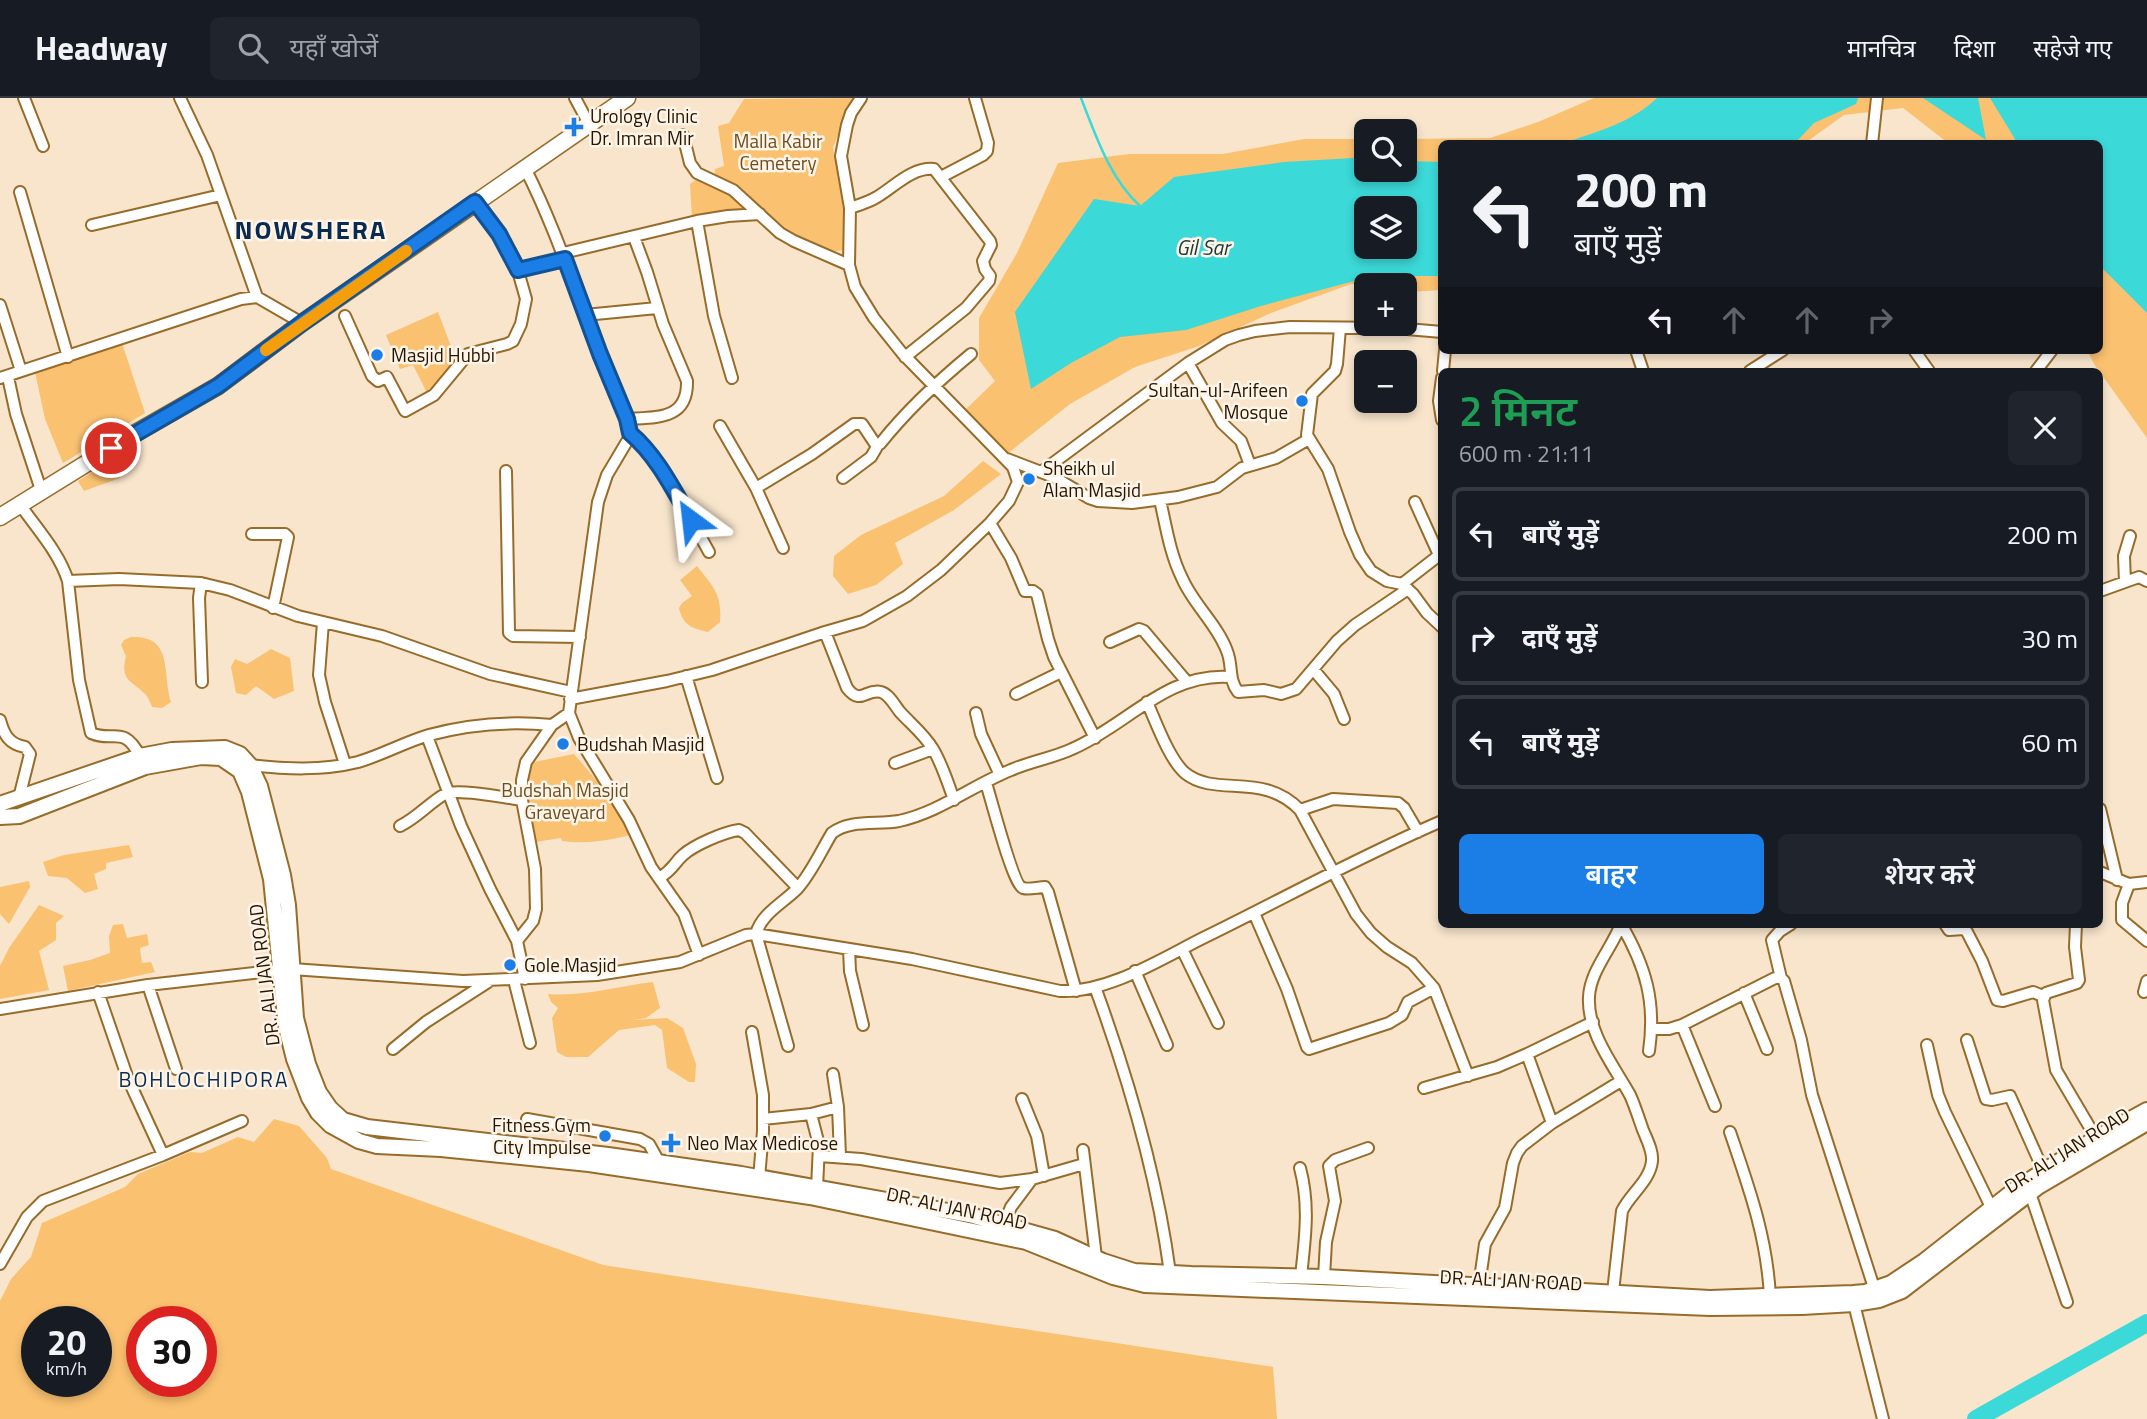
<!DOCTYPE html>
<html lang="hi">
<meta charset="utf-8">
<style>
body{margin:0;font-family:"Titillium Web","Noto Sans Devanagari",sans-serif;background:#20242c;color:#f1f3f6;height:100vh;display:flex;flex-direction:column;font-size:26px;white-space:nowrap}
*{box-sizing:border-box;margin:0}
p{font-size:23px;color:#9ea1a6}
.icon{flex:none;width:38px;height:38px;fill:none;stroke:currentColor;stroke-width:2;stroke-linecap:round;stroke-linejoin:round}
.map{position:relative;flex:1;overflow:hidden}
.details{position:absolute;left:1438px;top:270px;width:665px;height:560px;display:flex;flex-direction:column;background:#171b24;border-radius:10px;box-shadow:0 4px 10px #0003}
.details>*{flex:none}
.top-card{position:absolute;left:1438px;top:42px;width:665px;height:214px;border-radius:10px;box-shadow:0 4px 10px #0003;background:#171b24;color:#f1f3f6;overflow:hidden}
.buttons{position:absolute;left:1354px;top:21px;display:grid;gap:14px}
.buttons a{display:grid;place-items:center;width:63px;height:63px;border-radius:10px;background:#171b24;box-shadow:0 4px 10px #0003;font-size:35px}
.speed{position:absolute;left:21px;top:1208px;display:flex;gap:14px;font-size:35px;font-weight:700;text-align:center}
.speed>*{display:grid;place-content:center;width:91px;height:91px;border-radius:50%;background:#171b24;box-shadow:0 4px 10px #0003;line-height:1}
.speed small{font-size:18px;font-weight:400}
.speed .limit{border:10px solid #d22;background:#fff;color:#111}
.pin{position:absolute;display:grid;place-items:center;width:60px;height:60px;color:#fff;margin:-30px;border:4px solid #fff;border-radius:50%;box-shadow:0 2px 7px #0007}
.me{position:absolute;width:77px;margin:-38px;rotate:330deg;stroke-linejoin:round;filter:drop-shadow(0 0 5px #0008)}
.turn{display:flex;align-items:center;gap:24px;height:147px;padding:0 21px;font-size:32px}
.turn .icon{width:91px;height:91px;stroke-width:2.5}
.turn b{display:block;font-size:49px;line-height:60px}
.lanes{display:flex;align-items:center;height:66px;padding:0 21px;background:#0003;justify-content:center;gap:35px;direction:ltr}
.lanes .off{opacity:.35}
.round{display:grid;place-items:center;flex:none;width:74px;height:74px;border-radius:10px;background:#20242c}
.head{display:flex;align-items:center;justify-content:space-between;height:119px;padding:0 21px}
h1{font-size:42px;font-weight:600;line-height:52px;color:#1e9e55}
.action{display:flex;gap:14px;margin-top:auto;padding:14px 21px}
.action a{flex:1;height:80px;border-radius:10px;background:#1b7ee6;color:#fff;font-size:28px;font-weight:600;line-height:80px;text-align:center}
.action a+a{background:#20242c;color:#f1f3f6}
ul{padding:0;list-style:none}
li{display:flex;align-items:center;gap:21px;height:94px;margin:0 14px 10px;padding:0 7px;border:4px solid #363941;border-radius:10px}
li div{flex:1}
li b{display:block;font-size:26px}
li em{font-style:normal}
header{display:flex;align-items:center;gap:42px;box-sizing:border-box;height:98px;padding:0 35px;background:#171b24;border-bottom:2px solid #363941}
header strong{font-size:33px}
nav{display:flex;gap:38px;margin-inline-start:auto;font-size:24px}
.search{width:490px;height:63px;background:#20242c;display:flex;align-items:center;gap:18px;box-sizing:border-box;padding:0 24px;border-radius:10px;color:#9ea1a6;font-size:26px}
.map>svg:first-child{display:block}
.green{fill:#fac170;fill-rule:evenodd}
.water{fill:#3bd9d8;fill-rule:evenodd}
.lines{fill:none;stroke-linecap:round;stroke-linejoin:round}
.stream{stroke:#3bd9d8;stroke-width:2.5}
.river{stroke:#3bd9d8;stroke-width:18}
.minor-casing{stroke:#976c2a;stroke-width:14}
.major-casing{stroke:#976c2a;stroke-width:18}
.highway-casing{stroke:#976c2a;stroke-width:19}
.minor{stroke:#fff;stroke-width:10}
.major{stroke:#fff;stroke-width:14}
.highway{stroke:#fff;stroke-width:16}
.route-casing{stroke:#125296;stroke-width:18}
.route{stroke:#1b7ee6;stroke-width:12}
.slow{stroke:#f59e0b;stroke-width:12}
.poi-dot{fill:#1b7ee6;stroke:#fef4e7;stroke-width:2.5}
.labels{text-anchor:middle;stroke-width:5;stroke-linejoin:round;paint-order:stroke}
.poi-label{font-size:19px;fill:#261500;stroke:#fef4e7;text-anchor:start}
.park-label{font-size:19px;fill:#6d4e20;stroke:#fef4e7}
.street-label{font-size:19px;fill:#261500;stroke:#fef4e7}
.water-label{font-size:21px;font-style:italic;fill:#1a3a39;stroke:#fef4e7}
.neighbourhood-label{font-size:21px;letter-spacing:2px;fill:#092b52;stroke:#fef4e7}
.district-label{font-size:26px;font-weight:bold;letter-spacing:2px;fill:#092b52;stroke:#fef4e7}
</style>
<header>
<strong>Headway</strong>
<div class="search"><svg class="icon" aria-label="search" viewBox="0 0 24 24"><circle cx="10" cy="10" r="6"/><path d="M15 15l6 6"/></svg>यहाँ खोजें</div>
<nav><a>मानचित्र</a><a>दिशा</a><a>सहेजे गए</a></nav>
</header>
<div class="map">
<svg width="2147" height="1321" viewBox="0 0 2147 1321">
<rect width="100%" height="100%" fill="#f8e5cc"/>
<path class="green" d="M860,0l-16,24 -11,25 10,61v42l-16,3 -37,-16 -76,-58 1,-10 9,-3 -6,-40 11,-3 15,-24z
M1594,0h553v340l-53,-74 -7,-14h13v-206l-152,-1 -45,-35 -59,7 -39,28 -363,1v146l-33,2 -4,-1v-6l-38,1 -16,-2 -80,29 -72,33 -64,21 -65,37 -63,50 -45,-41 33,-32 -16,-21v-42l38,-65 41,-90 71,-9h94l81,-15h63v31h38v-31l85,-1 48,-16zM1367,110h38v39h-38z
M697,81c19,7 37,17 51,32l-56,8 -2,-35z
M438,214l19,50 -29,33 -15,-30 -13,4 -14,-34z
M122,245l23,70 -82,50 -18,-44 -10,-47z
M128,352l6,13 -11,7 -3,8 -36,13 -6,-10z
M983,363l18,13 -47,36 -59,33 8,21 -27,21 -28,9 -15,-18 1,-20 27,-21 83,-39z
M697,468c17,22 25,28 23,56l-12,10c-16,-4 -25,-6 -29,-24l3,-5 10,-7 -12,-16z
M131,539c43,-2 31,36 40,65l-9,6 -10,-1c0,-1 -5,-11 -5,-11 -13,-15 -28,-14 -21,-40l-5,-11 3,-5z
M271,551l19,9 4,33 -20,8 -18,-13 -10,9 -10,-2 -5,-26 4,-8 12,5z
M574,656l35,41 21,40c-23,6 -45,9 -68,6l-1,-3 -26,4c-5,-24 -18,-60 -1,-80z
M129,747l4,12 -27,6v6l-12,5 4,15 -13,4 -18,-15 -19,-2 -5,-14 21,-7z
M29,783l1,6 -21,37 -9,-10v-27z
M39,807l25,11 -8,7v17l-17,11 10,39 -49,9v-33l9,-18z
M123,826l4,14 20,-4 2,11 -9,3 2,15 9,-1 4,10 -87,19 -5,-25 27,-6 20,-7 -1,-17 4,-11z
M653,884l7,26 -14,10 -14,2 35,-2 16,10 13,36 -1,18h-6l-22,-14 -5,-38 -7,-5 -36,5 -31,27h-22l-9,-5 -5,-34 6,-10 -7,-6 -3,-8c36,3 70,-8 105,-12z
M274,1021l25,7 28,32 4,11 272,96 670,102 4,52h-1277v-118l11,-22 20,-22 11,-34 83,-36 13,-13 52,-22 12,1 36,-16 16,5zM96,1223v60h-59v-60zM142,1223h59v60h-59z"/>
<path class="water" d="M1657,0h201l-2,6 -42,19 -19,20h-231c32,-11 69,-21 93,-45z
M1923,0h55l8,42z
M1990,0h157v215l-47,-47v-122l-86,-1 1,-4z
M1354,60l13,1v11h38v-9l37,1v114h-69l-112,30 -75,24 -66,7 -49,26 -40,26 -16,-77 79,-113 46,7 34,-29 110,-15zM1367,110h38v39h-38z"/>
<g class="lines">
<path class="stream" d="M1081,0c15,38 29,81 59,108"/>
<path class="river" d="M1976,1321l171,-96"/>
<defs>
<path id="minor" d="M24,0l19,48
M180,0l27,57 50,142
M575,0l14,26
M683,37l7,28 7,10 36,17 47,43 14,8 55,24
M1872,46l5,-46
M525,70c30,59 50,122 74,184 9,21 33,65 30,86l-22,37 -9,27 -29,211 10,25 50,82 22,47 33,47 15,41
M941,79l42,-22 4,-4 1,-8 -13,-45
M20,94l48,165
M850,110c9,-3 19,-6 27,-11 17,-10 35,-30 57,-28l56,72 1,4 -8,16 2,8 5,7 -1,5 -23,27 -61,49
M697,123l17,95 18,62
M92,127l129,-30
M563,155l134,-32 31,-5 32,-2
M518,172l47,-11
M0,207l21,66
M585,217l72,-7
M345,218l27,60 6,5 9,-4 18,34 29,-16 34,-41 39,-10 6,-3 8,-17 5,-25 -10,-35 -17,-30 -24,-31
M1340,230l-3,36 -2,7 -23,23 -5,41 21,34 22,63 10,23 11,16 16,10 15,3 11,10 14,19 15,14
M1636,252l7,21
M1914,252l15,21
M1188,265l34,60 19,18 9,24
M1443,273l2,-21
M1750,273l33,-21
M2036,273l16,-21
M8,279l8,37 25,76
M0,280l241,-79 16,-2 45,26
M1442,280l-3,23 3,19
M627,321c30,-2 61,1 60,-38l-24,-57 -16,-52 -13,-35
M720,328l36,62 27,60
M630,335c36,30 56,78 79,119
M1007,361l47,18 35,21 9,3 34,2 46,-6 39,-10 25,-19 34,-10 33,-19
M506,373l3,162 4,3 67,1
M1041,374l147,-109 37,-23 14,-5 16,-4 35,-4 105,1 47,4
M843,380l28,-21 7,-12
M756,390l56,-34 42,-30h8l14,21 4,-1c27,-34 57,-62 91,-90
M1160,402c6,26 10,54 22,78 11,26 35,46 45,73 6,15 1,28 11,41l26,-2 17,4 15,-5 41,-48 18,-16 53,-36
M1415,404l24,53
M19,405c17,25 40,49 49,78l11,99 12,53c23,10 32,-9 49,23
M990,425l21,35 14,33h8l4,3 11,45 6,18 41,81
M252,436h33l3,3 -15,71
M68,483l51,-2 82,4 29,7 68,26 84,20 108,38 81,18
M2125,484l-1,-26 6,-20
M201,485l-2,15 3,84
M1402,486l40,-31
M2100,493l39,-14 8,4
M323,524l-4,53 6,27 20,62
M825,534l22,56c14,18 19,0 34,4 8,2 14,14 19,20 11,12 24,22 33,37 9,15 15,34 21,51
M1110,544l29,-13 5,2 43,51
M1313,571l21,25 10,25
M686,578l31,102
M1016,596l45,-22
M570,601l97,-18 45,-11 113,-38 38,-11 44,-25 34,-26 49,-47 19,-22 9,-19 -5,-15 -111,-114 -28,-35 -19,-31 -6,-22 1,-57 -9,-52 6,-31 4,-12 10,-15
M1147,604c9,20 22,57 38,71 31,25 78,-2 115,37l56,104 15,19 16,14 25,16 22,25 34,88
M976,615l5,21 19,41
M0,622c4,15 9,24 25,27l5,7 -11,44
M427,638l34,90 29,63 27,52 8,38
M895,665l38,-14
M250,667c35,4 72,6 108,-3 24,-7 47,-20 71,-27 40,-11 81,-14 123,-10
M986,685c5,15 27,102 37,105 6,2 15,-1 22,-1l3,5 28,99
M2100,711l17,71
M1300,712l33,-11 65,4 6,5 14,24
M400,728c18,-9 29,-23 45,-32 11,-6 63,4 77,6
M2100,774l29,12 18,-2
M659,780c15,-9 14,-14 24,-23 11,-10 41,-23 56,-25l6,3 53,55
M2129,786l-7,19v17l25,21
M1254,815l33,76 20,58 2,2 80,-26 13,-8 6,-13 26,-14
M1621,826c25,43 35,78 28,127
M1945,826l4,6 15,-1 3,3 15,29 15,39 6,1 30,-9 10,4
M2076,826l-1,23 4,33 -2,3 -31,10 -3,7 13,70 40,68
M517,843l16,-20 3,-12 -1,-40 -13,-69v-20l4,-18 26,-37 17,-12
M849,851l1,22 13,54
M1182,851l36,74
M292,871l171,12 134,-6 83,-13 66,-27 10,-1 156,25 148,32c48,2 101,-32 143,-53 80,-39 157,-82 239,-117
M1135,873l32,74
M1781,880l-9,-38 8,-9 11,-7
M514,882l16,63
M148,887l28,84
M1095,889c34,93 62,188 75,286
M98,894l30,87 35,76
M2144,894l3,-11
M1744,895l23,56
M0,911l148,-24 132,-15
M1682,927l33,81
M1652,931h17l13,-4 93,-47h6l3,3 17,59 11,55 64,199
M752,934l11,63v36l-4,47
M1967,942l19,59 6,1 18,-4 34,76
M1927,947l11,50 7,17 46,95
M788,948l-32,-112c5,-20 27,-31 41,-45 14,-15 24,-38 35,-56 18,-14 45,-8 67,-12 41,-9 74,-36 112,-51 20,-9 42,-12 61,-21 54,-23 95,-77 158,-72
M393,951l33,-27 62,-40
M1527,956l25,69
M833,976l5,33 2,49
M1424,990l73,-21 30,-13 66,-32
M1022,1001l15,37 7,40
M811,1016l8,31 -2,43
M527,1021l113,20 9,5 10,18
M763,1021l48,-5 27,-7
M1730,1034c19,56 37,105 40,165
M1083,1052l13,107
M819,1058l42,3 139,24 32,-4 52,-15
M1300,1070c10,37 5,71 1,108
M2030,1095l37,109
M1004,1126l7,-17 21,-28
M0,1166l27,-47 16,-16 120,-46 79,-34
M1324,1179l2,-35 9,-41 -6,-35 6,-6 33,-12
M1613,1194l9,-81c8,-17 28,-30 30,-50 1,-10 -5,-21 -9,-31 -4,-11 -8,-24 -13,-35 -16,-29 -43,-62 -41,-98 1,-26 23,-49 32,-73
M1478,1195l7,-49 20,-36 8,-45 4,-10 5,-7 30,-23 69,-42
M1854,1206l29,115"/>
<path id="major" d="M0,706l140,-48 32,-6 53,-2 15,6 10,11 10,21 23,89 5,30 8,113 12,46 11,28 11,16 13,12 24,7 241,28 133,19 229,41 85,24 48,22 31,10 57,3 133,3 386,21 143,-5 12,-1 26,-9 33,-22 94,-74 78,-49 51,-28
M0,719l19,-1 126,-49 56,-10 20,1 19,13 9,21 22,87 15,148 8,32 15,39 9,15 12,12 29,16 18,5 64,3 148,15 221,33 216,45 87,35 32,8 565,23 92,-1 52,-3 25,-4 23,-9 136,-104 109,-64"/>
<path id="highway" d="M0,419l134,-83 84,-48 84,-63 325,-225"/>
</defs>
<use href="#minor" class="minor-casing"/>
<use href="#major" class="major-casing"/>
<use href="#highway" class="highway-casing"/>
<use href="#minor" class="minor"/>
<use href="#major" class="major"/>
<use href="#highway" class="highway"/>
</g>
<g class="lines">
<defs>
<path id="route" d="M111,350l107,-62 84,-63 173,-121 24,32 19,36 47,-11 35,95 27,65 3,14c27,23 43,56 61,87"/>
</defs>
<use href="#route" class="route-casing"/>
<use href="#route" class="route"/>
<path class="slow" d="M266,252l140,-99"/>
</g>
<g class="poi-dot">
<path d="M570.5 18.5h7v7h7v7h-7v7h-7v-7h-7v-7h7z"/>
<circle cx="377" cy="257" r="7"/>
<circle cx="1302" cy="303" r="7"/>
<circle cx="1029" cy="381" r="7"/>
<circle cx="563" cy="646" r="7"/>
<circle cx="510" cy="867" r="7"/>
<circle cx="605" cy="1038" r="7"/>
<path d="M667.5 1034.5h7v7h7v7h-7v7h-7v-7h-7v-7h7z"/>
</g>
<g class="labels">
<g class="poi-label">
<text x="590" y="25">Urology Clinic<tspan x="590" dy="22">Dr. Imran Mir</tspan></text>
<text x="391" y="264">Masjid Hubbi</text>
<text x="1288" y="299" text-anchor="end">Sultan-ul-Arifeen<tspan x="1288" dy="22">Mosque</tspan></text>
<text x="1043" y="377">Sheikh ul<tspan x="1043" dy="22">Alam Masjid</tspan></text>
<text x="577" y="653">Budshah Masjid</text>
<text x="524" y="874">Gole Masjid</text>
<text x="591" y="1034" text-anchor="end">Fitness Gym<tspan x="591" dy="22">City Impulse</tspan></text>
<text x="687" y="1052">Neo Max Medicose</text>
</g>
<g class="park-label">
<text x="778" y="50">Malla Kabir<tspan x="778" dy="22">Cemetery</tspan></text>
<text x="565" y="699">Budshah Masjid<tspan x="565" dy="22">Graveyard</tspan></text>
</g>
<g class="street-label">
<text transform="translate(264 877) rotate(-97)" y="7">DR. ALI JAN ROAD</text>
<text transform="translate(2067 1052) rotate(-32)" y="7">DR. ALI JAN ROAD</text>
<text transform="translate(957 1110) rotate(12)" y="7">DR. ALI JAN ROAD</text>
<text transform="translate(1511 1182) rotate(3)" y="7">DR. ALI JAN ROAD</text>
</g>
<g class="water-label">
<text x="1203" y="157">Gil Sar</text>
</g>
<g class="neighbourhood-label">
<text x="204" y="989">BOHLOCHIPORA</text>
</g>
<g class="district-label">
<text x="311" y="141">NOWSHERA</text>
</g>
</g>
</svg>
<div class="buttons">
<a><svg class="icon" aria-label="search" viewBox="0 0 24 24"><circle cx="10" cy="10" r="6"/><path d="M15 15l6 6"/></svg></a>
<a><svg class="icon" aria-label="layers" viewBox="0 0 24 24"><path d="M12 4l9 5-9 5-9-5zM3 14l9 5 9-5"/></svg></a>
<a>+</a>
<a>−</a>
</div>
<div class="speed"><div>20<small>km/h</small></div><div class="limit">30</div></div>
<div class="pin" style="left:111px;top:350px;background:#d93025"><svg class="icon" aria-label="arrive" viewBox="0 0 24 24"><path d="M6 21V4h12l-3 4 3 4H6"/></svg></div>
<svg class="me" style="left:691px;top:422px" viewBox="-20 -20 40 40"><path d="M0-17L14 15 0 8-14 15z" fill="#1b7ee6" stroke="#fff" stroke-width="4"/></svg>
<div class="top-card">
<div class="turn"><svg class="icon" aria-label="left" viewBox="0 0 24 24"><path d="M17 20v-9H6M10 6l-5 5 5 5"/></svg><div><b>200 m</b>बाएँ मुड़ें</div></div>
<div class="lanes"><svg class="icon" aria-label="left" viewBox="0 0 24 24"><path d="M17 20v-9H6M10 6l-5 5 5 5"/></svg><svg class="icon off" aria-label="ahead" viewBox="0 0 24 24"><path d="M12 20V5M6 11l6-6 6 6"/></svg><svg class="icon off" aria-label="ahead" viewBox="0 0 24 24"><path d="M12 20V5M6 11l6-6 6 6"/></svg><svg class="icon off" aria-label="right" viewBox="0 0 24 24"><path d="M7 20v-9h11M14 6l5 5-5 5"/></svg></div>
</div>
<section class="details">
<div class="head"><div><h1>2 मिनट</h1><p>600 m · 21:11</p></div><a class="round"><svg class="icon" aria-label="close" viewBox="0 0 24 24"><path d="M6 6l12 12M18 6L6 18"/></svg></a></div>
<ul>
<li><svg class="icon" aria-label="left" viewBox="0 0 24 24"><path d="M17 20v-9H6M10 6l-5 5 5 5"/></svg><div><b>बाएँ मुड़ें</b></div><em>200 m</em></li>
<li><svg class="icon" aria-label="right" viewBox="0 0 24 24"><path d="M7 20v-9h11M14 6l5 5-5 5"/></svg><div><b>दाएँ मुड़ें</b></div><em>30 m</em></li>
<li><svg class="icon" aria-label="left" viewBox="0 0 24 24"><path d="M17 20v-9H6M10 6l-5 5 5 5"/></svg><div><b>बाएँ मुड़ें</b></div><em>60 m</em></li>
</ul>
<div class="action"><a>बाहर</a><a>शेयर करें</a></div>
</section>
</div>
